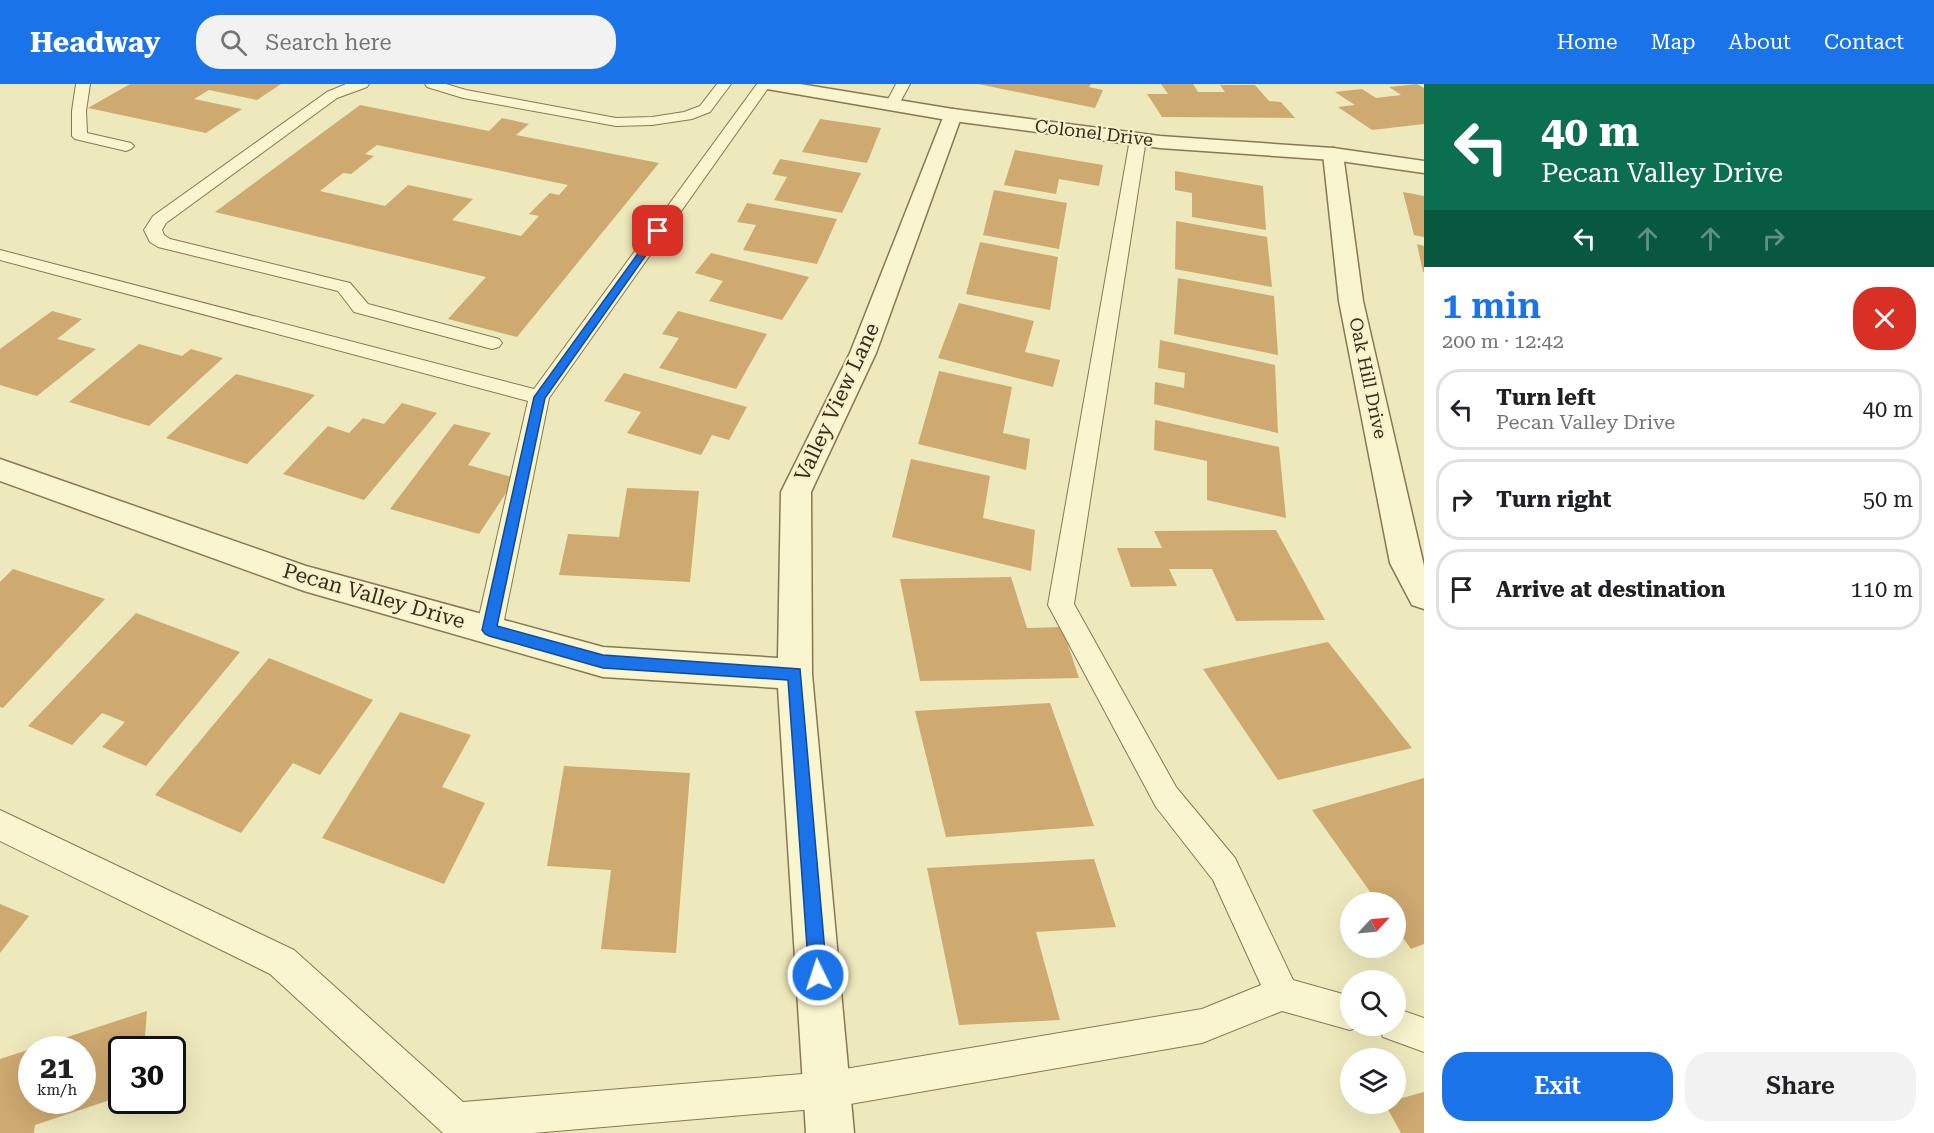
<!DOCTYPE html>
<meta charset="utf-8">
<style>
body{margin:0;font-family:"Roboto Serif",serif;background:#f2f2f2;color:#202124;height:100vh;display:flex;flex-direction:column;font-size:22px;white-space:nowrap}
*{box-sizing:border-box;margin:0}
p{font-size:20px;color:#757577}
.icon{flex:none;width:33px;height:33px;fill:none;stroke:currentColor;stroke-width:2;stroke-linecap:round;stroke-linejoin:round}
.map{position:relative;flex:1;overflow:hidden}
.side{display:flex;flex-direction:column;background:#fff;width:510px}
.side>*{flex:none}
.banner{background:#0b6e4f;color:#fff;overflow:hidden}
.needle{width:39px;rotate:64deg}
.fabs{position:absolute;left:1340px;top:808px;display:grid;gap:12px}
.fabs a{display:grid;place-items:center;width:66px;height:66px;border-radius:50%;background:#fff;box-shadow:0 6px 24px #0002;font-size:30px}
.speed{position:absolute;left:18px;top:952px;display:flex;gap:12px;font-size:30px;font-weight:700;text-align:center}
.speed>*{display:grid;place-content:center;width:78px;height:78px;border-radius:50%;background:#fff;box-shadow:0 6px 24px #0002;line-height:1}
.speed small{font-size:15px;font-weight:400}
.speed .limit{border:3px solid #111;border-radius:9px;background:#fff;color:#111}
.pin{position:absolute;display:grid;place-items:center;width:51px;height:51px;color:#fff;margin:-26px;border-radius:12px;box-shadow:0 3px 9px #0006}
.me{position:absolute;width:66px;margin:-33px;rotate:356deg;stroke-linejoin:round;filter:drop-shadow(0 0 4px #0008)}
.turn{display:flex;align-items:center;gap:21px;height:126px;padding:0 18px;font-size:27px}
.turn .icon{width:78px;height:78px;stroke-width:2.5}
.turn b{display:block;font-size:42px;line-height:51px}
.lanes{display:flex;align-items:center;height:57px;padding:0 18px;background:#0003;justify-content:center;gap:30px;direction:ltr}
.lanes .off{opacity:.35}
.round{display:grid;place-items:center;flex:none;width:63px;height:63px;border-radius:24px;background:#f2f2f2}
.overview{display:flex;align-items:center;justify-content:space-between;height:102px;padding:0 18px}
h1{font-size:36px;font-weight:600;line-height:45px;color:#1a73e8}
.button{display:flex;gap:12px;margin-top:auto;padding:12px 18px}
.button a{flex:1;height:69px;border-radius:24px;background:#1a73e8;color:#fff;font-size:24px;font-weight:600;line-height:69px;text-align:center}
.button a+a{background:#f2f2f2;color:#202124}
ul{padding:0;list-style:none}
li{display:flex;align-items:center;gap:18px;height:81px;margin:0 12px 9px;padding:0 6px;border:3px solid #e0e0e0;border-radius:24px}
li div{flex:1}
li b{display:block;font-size:22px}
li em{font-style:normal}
header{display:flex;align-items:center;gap:36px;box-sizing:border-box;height:84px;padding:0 30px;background:#1a73e8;color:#fff}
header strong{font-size:28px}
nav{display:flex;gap:33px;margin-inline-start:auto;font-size:21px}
.search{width:420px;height:54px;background:#f2f2f2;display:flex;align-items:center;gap:15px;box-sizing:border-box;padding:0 21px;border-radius:24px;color:#757577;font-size:22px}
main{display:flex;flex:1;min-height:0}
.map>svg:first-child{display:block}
.building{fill:#cea970;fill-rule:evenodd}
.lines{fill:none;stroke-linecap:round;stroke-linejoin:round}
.service-casing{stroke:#867855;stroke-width:2}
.minor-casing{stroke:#867855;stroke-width:3}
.tertiary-casing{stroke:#867855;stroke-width:3}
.service{fill:#f9f5cf;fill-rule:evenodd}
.minor{fill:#f9f5cf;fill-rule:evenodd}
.tertiary{fill:#f9f5cf;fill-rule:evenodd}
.route{fill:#1a73e8;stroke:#114b97;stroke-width:1.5}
.labels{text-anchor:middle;stroke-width:4.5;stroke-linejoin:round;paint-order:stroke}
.far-street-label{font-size:18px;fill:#352c1a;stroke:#f6f1cb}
.street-label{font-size:21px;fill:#352c1a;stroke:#f6f1cb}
</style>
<header>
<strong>Headway</strong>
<div class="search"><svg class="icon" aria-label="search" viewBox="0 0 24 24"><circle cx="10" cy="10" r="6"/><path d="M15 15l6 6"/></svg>Search here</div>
<nav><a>Home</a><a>Map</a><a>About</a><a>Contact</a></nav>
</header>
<main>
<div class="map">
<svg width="1424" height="1049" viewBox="0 0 1424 1049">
<rect width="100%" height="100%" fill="#eee9bc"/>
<path class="building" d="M130,0h151l-24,16 -48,-10 -15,9 48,10 -36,24 -118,-25z
M978,0h113l-2,3 14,3 -8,18z
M1161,0h32l5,8h27l-5,-7h35l14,16 12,1 14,16 -133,-1 -15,-23h21z
M1417,0l7,4v36l-52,6 -34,-23 17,-2 -20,-13 27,-3 14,9 25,-3 -12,-8z
M360,21l129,26 13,-13 27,6 -13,11 143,28 -142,174 -69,-18 38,-42 -271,-65zM377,61l191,40 -9,10 -9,-2 -21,21 10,2 -18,20 -69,-16 21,-21 -65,-14 -23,21 -65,-15 23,-18 8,1 23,-18 -9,-2z
M820,35l61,9 -14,35 -65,-11z
M1015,66l88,15 -4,21 -40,-7 -3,15 -52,-9z
M780,75l81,14 -19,40 -68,-13 13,-23 -15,-3z
M1175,87l88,15 3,44 -74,-13v-24l-17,-3z
M994,106l73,13 -8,46 -76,-14z
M1403,108l21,4v41l-10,-2z
M747,119l90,16 -20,45 -74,-14 13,-25 -19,-3z
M1176,137l91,16 5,50 -97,-18z
M980,158l78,15 -8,53 -84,-16z
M1417,160l7,2v26h-1z
M711,169l98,24 -27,43 -73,-19 14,-20 -28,-8z
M1178,194l96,18 4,59 -104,-21z
M959,219l75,18 -9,31 35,8 -7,27 -115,-29z
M52,227l30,8 -25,20 39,10 -59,47 -37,-11v-36z
M678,227l89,23 -31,55 -77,-21 20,-30 -17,-4z
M1160,256l115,25 3,68 -124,-29 1,-22 29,6 1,-15 -27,-5z
M139,260l43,12 9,-7 32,9 -74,68 -80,-24z
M939,287l73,16 -9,46 27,6 -4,31 -108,-26z
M624,289l123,34 -18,33 -17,-5 -11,20 -74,-22 14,-21 -37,-11z
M236,290l79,21 -68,69 -81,-26z
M402,319l35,10 -73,87 -81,-26 45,-48 21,7 14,-15 21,6z
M1155,336l124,27 7,71 -79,-18v-39l-53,-11z
M454,340l37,9 -23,32 48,13 -37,56 -89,-25z
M911,375l79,17 -7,42 52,12 -4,41 -139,-34z
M627,404l72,3 -9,91 -131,-7 9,-41 51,3z
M1276,446l49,90 -89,1 -24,-52h-43l8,17 -46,1 -14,-39h45l-8,-17z
M13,485l92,30 -102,109 -3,-1v-125z
M1011,493l16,51 35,-1 17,51 -159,3 -20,-102z
M136,529l104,39 -94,114 -44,-19 23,-25 -23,-9 -30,32 -44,-19z
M1328,558l84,106 -134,32 -75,-111z
M269,574l104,42 -53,75 -27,-12 -52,70 -86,-38z
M1050,619l44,123 -148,11 -31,-126z
M400,628l71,23 -29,52 43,16 -41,81 -122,-46z
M564,682l126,7 -14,180 -75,-4 10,-79 -64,-4z
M1424,694v166l-13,5 -16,-22v-24h-17l-66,-93z
M1094,775l22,68 -80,5 24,88 -101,5 -32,-157z
M0,820l29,12 -29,37z
M147,927l-3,39h-22v46l-87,29 -1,8h-34v-74zM32,966h50v51h-50z
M1424,1008v41h-23l-16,-29h10v-4z"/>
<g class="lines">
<defs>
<path id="service" d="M76,0h14l-4,27 1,22 44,10 3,3 -3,3 -5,2 -51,-12 -3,-3v-25z
M346,0h23l-2,3 -30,11 -171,125 -4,7 2,5 6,4 180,44 18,21 131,35 3,4 -3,4 -7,2 -138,-37 -16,-21 -180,-44 -8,-5 -6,-12 9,-14 174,-124z
M425,0h21l20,6 150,28 36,-1 32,-5 16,-6 17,-22h14l-21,28 -18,7 -40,6 -36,1 -153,-28 -36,-11z
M757,0h14l-222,314 -47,232 -4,8 -9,3 -9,-3 -4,-8 52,-229 -528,-141v-10l534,139z
M896,0h14l-13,24h-10l-2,-3z
M1138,50l8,5 -72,465 102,183 59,71 58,122 57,16v30h10l-10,4 -68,-19 -80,32 -375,65 -294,25h-90l-173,-159 -270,-133v-31l294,140 169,152 364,-30 375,-63 59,-24 -48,-105 -57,-73 -108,-202 82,-466z
M1395,924l29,10v34l-41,-15 -5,-11h17z"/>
<path id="minor" d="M953,25l7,2 2,4 -86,238 -65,139 1,182 42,459h-48l-28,-445 -175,-11 -299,-86 -304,-110v-22l306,107 297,81 175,11 3,-166 69,-139 94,-238 2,-4z
M1333,64l7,2 3,4 20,147 61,265v43l-12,-4 -22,-42 -51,-262 -16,-147 3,-4z"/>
<path id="tertiary" d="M758,0h42l153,25 207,27 173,12 91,13v12l-91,-13 -173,-12 -207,-27 -186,-32 -6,-1z"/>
</defs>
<use href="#service" class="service-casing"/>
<use href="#minor" class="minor-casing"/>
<use href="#tertiary" class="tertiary-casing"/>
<use href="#service" class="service"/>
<use href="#minor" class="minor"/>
<use href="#tertiary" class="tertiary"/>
</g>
<path class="route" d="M655,146l8,1 -118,167 -48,228 106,29 197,14 27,306 -3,6 -6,3 -7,-3 -2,-6 -21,-295 -185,-12 -114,-32 -4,-2 -3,-4 52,-233z"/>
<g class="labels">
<g class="far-street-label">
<text transform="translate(1094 49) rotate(7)" y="6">Colonel Drive</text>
<text transform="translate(1368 294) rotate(78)" y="6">Oak Hill Drive</text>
</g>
<g class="street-label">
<text transform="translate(837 318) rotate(-65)" y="7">Valley View Lane</text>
<text transform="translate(374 512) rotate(16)" y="7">Pecan Valley Drive</text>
</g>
</g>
</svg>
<div class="fabs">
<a><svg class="needle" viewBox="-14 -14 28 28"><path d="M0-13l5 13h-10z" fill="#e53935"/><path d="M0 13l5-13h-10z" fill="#757577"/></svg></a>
<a><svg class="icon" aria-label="search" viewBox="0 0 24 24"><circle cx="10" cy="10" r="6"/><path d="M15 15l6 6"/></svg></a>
<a><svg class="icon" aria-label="layers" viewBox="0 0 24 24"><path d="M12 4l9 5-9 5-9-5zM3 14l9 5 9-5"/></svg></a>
</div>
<div class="speed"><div>21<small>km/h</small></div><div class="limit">30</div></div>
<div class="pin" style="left:658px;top:147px;background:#d93025"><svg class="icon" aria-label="arrive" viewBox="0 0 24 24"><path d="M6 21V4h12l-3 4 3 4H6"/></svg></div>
<svg class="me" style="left:818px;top:891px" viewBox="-20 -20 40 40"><circle r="17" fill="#1a73e8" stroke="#fff" stroke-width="3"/><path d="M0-11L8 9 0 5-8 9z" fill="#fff"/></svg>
</div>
<section class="side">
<div class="banner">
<div class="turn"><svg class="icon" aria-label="left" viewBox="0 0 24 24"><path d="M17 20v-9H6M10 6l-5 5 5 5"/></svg><div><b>40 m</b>Pecan Valley Drive</div></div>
<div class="lanes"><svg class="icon" aria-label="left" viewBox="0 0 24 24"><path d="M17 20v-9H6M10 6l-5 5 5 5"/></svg><svg class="icon off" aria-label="ahead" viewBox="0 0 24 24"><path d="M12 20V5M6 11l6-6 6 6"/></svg><svg class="icon off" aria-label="ahead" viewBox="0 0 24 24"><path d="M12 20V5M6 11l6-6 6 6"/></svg><svg class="icon off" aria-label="right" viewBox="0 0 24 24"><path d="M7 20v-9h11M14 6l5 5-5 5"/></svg></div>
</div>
<div class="overview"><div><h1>1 min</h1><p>200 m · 12:42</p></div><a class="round" style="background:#d93025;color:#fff"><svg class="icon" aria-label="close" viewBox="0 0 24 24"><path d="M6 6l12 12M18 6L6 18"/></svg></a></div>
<ul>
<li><svg class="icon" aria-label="left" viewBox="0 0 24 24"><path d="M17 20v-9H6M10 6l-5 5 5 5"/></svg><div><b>Turn left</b><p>Pecan Valley Drive</p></div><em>40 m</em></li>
<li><svg class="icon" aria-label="right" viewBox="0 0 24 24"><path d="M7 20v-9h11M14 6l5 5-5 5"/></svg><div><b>Turn right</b></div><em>50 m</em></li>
<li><svg class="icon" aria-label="arrive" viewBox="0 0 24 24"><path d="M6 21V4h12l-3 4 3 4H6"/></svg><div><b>Arrive at destination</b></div><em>110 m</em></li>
</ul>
<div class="button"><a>Exit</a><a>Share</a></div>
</section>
</main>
